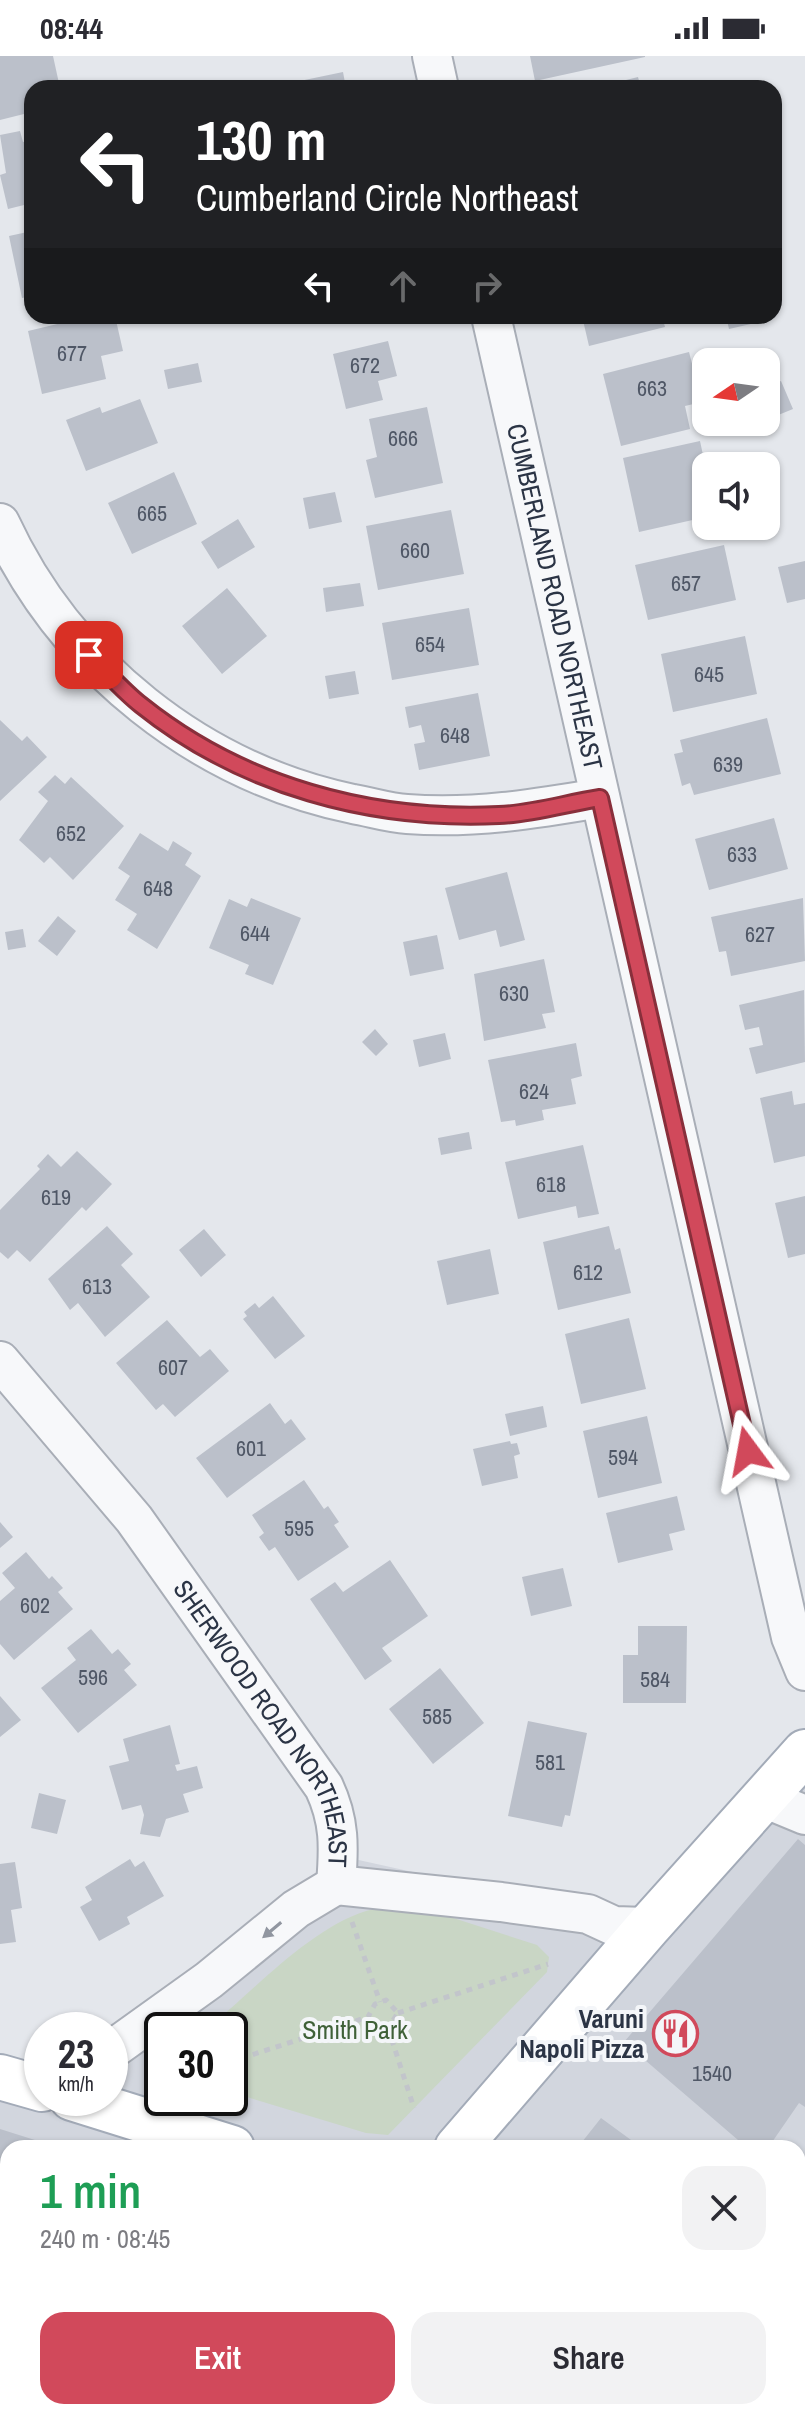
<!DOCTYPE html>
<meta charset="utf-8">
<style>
body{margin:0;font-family:"Archivo Narrow",sans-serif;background:#f2f2f3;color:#2b2b33;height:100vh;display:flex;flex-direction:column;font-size:30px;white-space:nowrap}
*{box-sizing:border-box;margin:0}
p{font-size:26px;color:#7c7c81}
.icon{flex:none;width:44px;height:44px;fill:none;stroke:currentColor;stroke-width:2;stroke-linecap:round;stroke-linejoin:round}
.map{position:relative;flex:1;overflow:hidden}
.details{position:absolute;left:0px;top:2084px;width:806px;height:280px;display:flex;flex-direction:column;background:#fff;border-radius:24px 24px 0 0;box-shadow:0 2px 6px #0004}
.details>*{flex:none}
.guide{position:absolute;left:24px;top:24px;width:758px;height:244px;border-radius:24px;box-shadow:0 2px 6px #0004;background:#202124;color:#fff;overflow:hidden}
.needle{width:52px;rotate:257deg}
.controls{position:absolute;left:692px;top:292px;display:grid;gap:16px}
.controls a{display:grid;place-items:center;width:88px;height:88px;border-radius:16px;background:#fff;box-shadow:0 2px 6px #0004;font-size:40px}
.speed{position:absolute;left:24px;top:1956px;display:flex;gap:16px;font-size:40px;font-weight:700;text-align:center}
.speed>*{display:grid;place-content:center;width:104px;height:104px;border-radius:50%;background:#fff;box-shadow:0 2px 6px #0004;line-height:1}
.speed small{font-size:20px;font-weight:400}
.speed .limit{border:4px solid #111;border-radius:12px;background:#fff;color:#111}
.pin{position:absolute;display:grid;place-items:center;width:68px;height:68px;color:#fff;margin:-34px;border-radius:16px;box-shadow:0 4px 12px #0006}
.me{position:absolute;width:88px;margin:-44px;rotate:347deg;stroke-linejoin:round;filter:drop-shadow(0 0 6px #0008)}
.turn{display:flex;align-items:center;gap:28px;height:168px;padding:0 40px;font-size:36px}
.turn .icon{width:104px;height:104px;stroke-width:2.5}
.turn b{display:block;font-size:56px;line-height:68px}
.lanes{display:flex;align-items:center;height:76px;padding:0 40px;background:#0003;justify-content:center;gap:40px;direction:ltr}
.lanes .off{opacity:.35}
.round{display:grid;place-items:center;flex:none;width:84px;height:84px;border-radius:24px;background:#f2f2f3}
.headline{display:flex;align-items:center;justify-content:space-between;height:136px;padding:0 40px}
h1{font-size:48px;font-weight:600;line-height:60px;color:#1e9e55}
.button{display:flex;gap:16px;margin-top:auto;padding:16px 40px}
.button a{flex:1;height:92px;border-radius:24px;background:#d1495b;color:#fff;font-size:32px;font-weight:600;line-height:92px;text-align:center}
.button a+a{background:#f2f2f3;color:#2b2b33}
.status{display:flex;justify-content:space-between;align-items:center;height:56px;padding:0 40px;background:#fff;direction:ltr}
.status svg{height:22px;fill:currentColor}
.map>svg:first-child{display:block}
.built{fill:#d2d6de;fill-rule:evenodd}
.green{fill:#c9d6c5}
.building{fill:#bbc0ca}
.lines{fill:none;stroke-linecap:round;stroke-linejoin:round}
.minor-casing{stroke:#a9aeb7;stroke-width:42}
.major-casing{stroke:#a3abb8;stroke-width:48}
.path{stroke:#c2c5cb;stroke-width:5;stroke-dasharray:6 6;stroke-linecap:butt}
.minor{stroke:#f7f8fa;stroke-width:38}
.major{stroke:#fff;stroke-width:44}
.oneway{fill:#9196a0}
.route-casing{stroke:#882f3b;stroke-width:20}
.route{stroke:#d1495b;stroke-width:14}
.labels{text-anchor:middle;stroke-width:8;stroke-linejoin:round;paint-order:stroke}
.number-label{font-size:22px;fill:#4f5766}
.street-label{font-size:26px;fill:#2b3445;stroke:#f4f6f9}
.poi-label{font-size:26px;font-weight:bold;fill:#2b3445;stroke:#f4f6f9;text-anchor:end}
.park-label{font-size:26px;fill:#3f6138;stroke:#f4f6f9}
</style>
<div class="status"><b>08:44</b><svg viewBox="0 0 49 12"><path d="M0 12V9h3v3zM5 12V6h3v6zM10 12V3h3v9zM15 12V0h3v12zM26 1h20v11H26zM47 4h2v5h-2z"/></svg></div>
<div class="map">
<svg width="805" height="2364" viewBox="0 0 805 2364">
<rect width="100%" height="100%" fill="#e4e7ec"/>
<path class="built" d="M805,1694v670h-805v-340l110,18v-19l235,-222 317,70zM162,1974h68v68h-68zM8,2092h790v264h-790z"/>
<path class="green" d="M416,1850l121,39 12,12 -2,15 -159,163 -22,-2 -136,-41v-62h-24c46,-38 103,-101 160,-119 16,-5 33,-4 50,-5z"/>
<path class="building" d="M0,0h53l7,32h-28v24l-32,8z
M530,0h115v1l-110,24z
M343,16l3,16h-75v-1z
M638,21l3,11h-43v-1z
M20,75l3,11 9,-2v63l-24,6 -8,-34 6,-2 -6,-38z
M32,175v65l-10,2 -13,-62z
M91,260h24l8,35 -22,5 5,23 -64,15 -14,-63z
M582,260h80l3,11 -76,19z
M726,260h37l1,5 -35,8z
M388,285l9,35 -19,5 5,19 -37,9 -13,-55z
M689,296l13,50 -17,4 5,23 -69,17 -18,-72z
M198,307l4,19 -34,7 -4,-19z
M781,325l12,28 -27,11v-33z
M140,343l18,44 -72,28 -20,-51 34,-13 2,6z
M427,351l16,76 -68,15 -9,-38 11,-3 -8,-38z
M700,385l6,28v48l-67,15 -16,-74z
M174,416l23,52 -65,30 -24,-51z
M771,425l6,31 -11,2v-32z
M335,436l7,30 -33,7 -6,-31z
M451,454l13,64 -86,16 -12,-64z
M238,463l17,28 -37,22 -17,-27z
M724,489l12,55 -88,20 -13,-55z
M805,505v38l-18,4 -9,-36z
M360,527l4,23 -38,6 -3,-24z
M227,532l40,48 -45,38 -40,-48z
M469,552l10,57 -87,15 -10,-57z
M745,580l12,58 -84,18 -12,-58z
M355,615l4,23 -30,5 -4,-23z
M478,637l12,63 -71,14 -5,-26 11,-2 -4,-17 -12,3 -4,-21z
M767,662l14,56 -87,21 -4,-12 -8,3 -8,-32 9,-2 -3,-12z
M0,664l22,21 5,-5 20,21 -47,44z
M55,719l10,9 6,-7 53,49 -51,54 -23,-23 -6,6 -25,-23 29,-39 -10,-9z
M774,762l14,51 -79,21 -14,-51z
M140,777l28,18 5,-10 19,12 -7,12 16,11 -44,73 -30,-19 10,-16 -22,-14 15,-24 -12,-8z
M507,816l18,68 -25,7 -4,-17 -37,10 -14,-52z
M251,842l50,20 -28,67 -28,-11 4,-9 -40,-17 20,-49 18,8z
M803,842l2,63 -74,15 -5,-25 -7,1 -8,-35z
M58,860l18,15 -19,25 -19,-15z
M23,873l3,18 -18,3 -3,-18z
M437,879l7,34 -34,7 -7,-34z
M544,903l11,53 -13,2 4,14 -62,13 -10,-67z
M804,934l1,72 -49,12 -7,-26 14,-3 -4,-18 -14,3 -6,-25z
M375,973l13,15 -12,12 -14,-14z
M445,977l6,26 -32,8 -6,-27z
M576,987l6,33 -11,3 5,25 -34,6 2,10 -28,6 -1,-6 -14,2 -13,-62z
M792,1035l2,14 11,-2v53l-31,7 -14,-65z
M469,1076l3,17 -31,6 -3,-17z
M583,1089l16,69 -21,4 -2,-12 -58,13 -13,-57z
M77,1095l35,33 -26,27 -4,-4 -52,55 -13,-12 -9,9 -8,-7v-42l40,-41 -3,-3 11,-12 13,13z
M805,1140v58l-17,4 -13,-55z
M107,1170l26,28 -12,11 29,32 -45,40 -27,-34 -8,7 -22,-31z
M609,1170l6,24 5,-2 11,45 -73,17 -15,-68z
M204,1173l22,26 -25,22 -22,-27z
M490,1193l9,45 -52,11 -10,-44z
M273,1240l32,40 -30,23 -32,-40 4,-3 -3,-4 11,-9 4,5z
M629,1262l17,71 -65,15 -16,-70z
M167,1264l33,37 10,-8 19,22 -54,46 -12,-13 -7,6 -40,-47z
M270,1347l15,21 6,-5 15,20 -79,59 -31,-40z
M543,1350l4,21 -37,9 -5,-22z
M647,1360l15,67 -64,15 -15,-67z
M510,1385l1,3 6,-1 3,11 -6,2 4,22 -36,8 -9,-37z
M304,1424l20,29 4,-3 11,16 -5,3 15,22 -51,34 -23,-34 -6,4 -10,-14 5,-4 -12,-18z
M677,1440l8,34 -16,4 4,16 -55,13 -12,-50z
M0,1466l13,15 -13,11z
M26,1496l23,27 3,-3 11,12 -5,4 15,17 -59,51 -14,-16v-43l15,-13 -13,-15z
M390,1504l38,56 -46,32 10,13 -27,19 -55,-81 25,-17 8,10z
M563,1512l9,38 -41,10 -9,-39z
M638,1570h49l-1,77h-63v-48h15z
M91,1573l21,25 6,-5 13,15 -7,6 13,15 -59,48 -37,-45 35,-28 -9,-12z
M440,1612l44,55 -51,41 -44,-55z
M0,1640l21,24 -21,17z
M528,1665l59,12 -17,83 -5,-1 -3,12 -54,-11z
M170,1669l10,39 -5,1 2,6 20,-5 6,22 -20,6 6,18 -23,7 -6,18 -20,-3 4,-19 -3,-10 -19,5 -13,-44 20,-5 -6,-22z
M39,1737l27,7 -9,34 -26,-6z
M798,1783l7,6v262l-6,-4 -31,45h-11l-19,-8 -114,-98z
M130,1803l5,8 9,-6 20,35 -37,21 3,7 -31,17 -19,-34 12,-7 -7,-13z
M15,1806l7,46 -11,2 5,32 -16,2v-80z
M601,2062l41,30h-83l23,-6z
M0,2073l57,18 -49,1v102l-8,-2z
M798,2116l7,4v59l-7,-4z
M376,2356h168l4,2 -3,6h-153z"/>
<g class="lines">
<defs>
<g id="minor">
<path d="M432,0l7,32"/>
<path id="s1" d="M491,260l300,1321 14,34"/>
<path d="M0,467c66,143 199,249 353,281 18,3 36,9 54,10 66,5 128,-5 193,-16"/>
<path id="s2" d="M0,1305l134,158 190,268c16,34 15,60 12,98"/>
<path d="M764,1742l41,17"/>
<path d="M336,1829l165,17 87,12 26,12 34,1"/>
<path d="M110,1995l99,-71 87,-71 40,-24"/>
</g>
<path id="major" d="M0,2021l42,12
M72,2042l160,50
M457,2092l191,-221 157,-175
M798,2342l7,4
M211,2364l7,-8"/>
</defs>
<use href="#minor" class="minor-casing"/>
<use href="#major" class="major-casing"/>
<path class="path" d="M352,1866l28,80
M398,1957l150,-49
M388,1972l26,80
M230,2006l138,-45 7,-13 11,-4 12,13 -10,15 -14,-4 -6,-7"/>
<use href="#minor" class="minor"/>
<use href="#major" class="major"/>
</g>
<defs><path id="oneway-solid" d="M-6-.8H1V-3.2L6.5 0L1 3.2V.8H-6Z" transform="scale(2)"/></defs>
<use class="oneway" href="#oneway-solid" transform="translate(272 1874) rotate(140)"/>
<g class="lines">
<defs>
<path id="route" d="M89,599c17,16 34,36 52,50 101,81 230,116 358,110 33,-1 68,-12 101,-17l148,653"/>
</defs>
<use href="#route" class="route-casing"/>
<use href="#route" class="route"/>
</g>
<defs>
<symbol id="restaurant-ring" viewBox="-11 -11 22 22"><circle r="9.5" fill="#f4f6f9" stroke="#d1495b" stroke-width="1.5"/><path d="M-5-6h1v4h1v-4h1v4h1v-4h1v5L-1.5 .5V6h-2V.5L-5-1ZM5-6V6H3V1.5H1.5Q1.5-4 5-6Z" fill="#d1495b"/></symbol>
</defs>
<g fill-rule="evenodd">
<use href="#restaurant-ring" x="650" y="1952" width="51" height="51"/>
</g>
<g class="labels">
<g class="number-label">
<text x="72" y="305">677</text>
<text x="365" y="317">672</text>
<text x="652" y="340">663</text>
<text x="403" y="390">666</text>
<text x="152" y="465">665</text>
<text x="415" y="502">660</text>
<text x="686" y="535">657</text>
<text x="430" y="596">654</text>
<text x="709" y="626">645</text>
<text x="455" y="687">648</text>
<text x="728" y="716">639</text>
<text x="71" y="785">652</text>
<text x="742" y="806">633</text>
<text x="158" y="840">648</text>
<text x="255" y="885">644</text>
<text x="760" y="886">627</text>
<text x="514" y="945">630</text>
<text x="534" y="1043">624</text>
<text x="551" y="1136">618</text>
<text x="56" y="1149">619</text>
<text x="588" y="1224">612</text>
<text x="97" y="1238">613</text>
<text x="173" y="1319">607</text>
<text x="251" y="1400">601</text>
<text x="623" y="1409">594</text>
<text x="299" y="1480">595</text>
<text x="35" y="1557">602</text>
<text x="93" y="1629">596</text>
<text x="655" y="1631">584</text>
<text x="437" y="1668">585</text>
<text x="550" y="1714">581</text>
<text x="712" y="2025">1540</text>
</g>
<g class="street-label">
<text dy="9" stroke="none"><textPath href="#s1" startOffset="288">CUMBERLAND ROAD NORTHEAST</textPath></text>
<text dy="9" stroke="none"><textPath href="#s2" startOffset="452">SHERWOOD ROAD NORTHEAST</textPath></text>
</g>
<g class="poi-label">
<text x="644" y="1972">Varuni<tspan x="644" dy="30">Napoli Pizza</tspan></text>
</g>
<g class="park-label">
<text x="355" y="1983">Smith Park</text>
</g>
</g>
</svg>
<div class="controls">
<a><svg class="needle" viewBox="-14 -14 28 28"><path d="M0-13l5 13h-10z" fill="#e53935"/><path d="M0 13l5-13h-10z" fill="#7c7c81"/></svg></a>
<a><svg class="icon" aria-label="sound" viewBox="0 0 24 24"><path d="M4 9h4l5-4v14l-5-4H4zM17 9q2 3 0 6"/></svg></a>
</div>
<div class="speed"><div>23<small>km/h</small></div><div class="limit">30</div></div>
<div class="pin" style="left:89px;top:599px;background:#d93025"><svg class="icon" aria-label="arrive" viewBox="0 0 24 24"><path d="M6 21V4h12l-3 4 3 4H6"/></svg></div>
<svg class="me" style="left:748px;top:1395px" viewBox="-20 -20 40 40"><path d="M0-17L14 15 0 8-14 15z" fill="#d1495b" stroke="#fff" stroke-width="4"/></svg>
<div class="guide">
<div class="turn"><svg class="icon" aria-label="left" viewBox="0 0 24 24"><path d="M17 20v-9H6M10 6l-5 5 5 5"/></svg><div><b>130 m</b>Cumberland Circle Northeast</div></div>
<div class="lanes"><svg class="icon" aria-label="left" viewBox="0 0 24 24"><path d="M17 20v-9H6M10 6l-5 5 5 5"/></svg><svg class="icon off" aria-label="ahead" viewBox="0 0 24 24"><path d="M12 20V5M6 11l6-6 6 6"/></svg><svg class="icon off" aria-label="right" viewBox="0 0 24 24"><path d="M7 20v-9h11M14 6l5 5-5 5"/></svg></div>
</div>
<section class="details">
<div class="headline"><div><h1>1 min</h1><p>240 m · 08:45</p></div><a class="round"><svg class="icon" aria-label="close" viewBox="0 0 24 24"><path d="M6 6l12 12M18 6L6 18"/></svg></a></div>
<div class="button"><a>Exit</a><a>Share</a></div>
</section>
</div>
